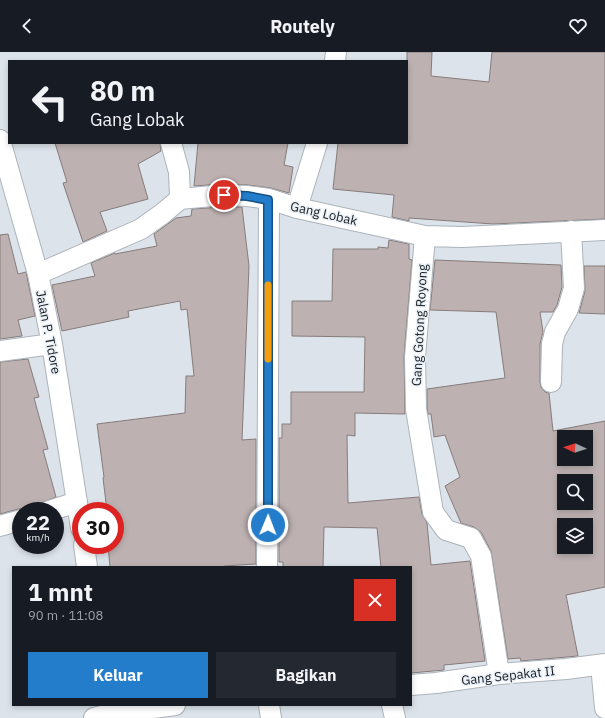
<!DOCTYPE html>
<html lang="id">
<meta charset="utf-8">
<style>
body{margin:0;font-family:"IBM Plex Sans",sans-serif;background:#242831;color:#f1f3f6;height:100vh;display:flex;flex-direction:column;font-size:15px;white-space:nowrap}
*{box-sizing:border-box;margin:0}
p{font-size:13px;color:#9ea1a6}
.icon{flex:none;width:22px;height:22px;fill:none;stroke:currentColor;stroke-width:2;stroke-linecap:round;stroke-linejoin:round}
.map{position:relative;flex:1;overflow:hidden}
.drawer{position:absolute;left:12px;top:514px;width:400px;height:140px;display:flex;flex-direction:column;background:#171b24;border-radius:0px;box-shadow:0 2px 6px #0003}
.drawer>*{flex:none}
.guide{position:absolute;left:8px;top:8px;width:400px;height:84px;border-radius:0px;box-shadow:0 2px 6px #0003;background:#171b24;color:#f1f3f6;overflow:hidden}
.needle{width:26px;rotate:274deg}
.buttons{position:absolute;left:557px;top:378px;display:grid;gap:8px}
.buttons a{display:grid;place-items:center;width:36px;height:36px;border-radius:0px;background:#171b24;box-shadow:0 2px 6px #0003;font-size:20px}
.speed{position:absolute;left:12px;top:450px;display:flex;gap:8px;font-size:20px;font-weight:700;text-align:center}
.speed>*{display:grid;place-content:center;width:52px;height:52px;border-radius:50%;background:#171b24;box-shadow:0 2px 6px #0003;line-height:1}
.speed small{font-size:10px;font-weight:400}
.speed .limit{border:6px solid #d22;background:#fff;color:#111}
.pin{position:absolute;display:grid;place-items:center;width:34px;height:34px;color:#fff;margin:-17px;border:2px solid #fff;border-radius:50%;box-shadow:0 1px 4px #0007}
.me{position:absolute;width:44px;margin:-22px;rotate:1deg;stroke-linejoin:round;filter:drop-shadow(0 0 3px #0008)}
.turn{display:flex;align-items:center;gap:14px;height:84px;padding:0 16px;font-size:18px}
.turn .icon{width:52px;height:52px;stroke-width:2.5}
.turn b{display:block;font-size:28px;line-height:34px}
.round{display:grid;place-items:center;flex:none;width:42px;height:42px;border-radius:0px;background:#242831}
.summary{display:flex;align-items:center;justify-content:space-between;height:68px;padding:0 16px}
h1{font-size:24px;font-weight:700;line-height:30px}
.primary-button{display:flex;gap:8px;margin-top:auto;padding:8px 16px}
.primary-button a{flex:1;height:46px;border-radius:0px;background:#247dca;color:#fff;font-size:16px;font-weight:700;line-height:46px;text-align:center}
.primary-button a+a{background:#242831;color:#f1f3f6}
header{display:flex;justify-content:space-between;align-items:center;height:52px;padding:0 16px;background:#171b24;font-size:18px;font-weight:700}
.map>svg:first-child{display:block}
.building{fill:#bdb2b1;stroke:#867c7b;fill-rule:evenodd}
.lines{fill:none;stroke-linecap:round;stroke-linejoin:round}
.minor-casing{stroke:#adb3bb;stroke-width:22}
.minor{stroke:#fff;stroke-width:20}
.route-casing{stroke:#175183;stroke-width:10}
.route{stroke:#247dca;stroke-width:7}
.slow{stroke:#f59e0b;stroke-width:7}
.labels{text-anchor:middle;stroke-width:3;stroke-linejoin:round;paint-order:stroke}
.street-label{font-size:13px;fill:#1a1d1f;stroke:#e9f0f8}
</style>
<header><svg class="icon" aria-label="back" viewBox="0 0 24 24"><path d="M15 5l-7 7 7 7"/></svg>Routely<svg class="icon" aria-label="heart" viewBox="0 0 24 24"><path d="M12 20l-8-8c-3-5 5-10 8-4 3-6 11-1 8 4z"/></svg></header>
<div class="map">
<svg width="605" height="666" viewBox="0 0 605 666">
<rect width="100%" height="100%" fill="#dce3ea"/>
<path class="building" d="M407,0h25l-1,24 58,6 3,-30h113v167l-112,5 -84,-6v3l-17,-4 2,-22 -61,-6 5,-46h69z
M55,91h105l1,8 -23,13 10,35 -48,13 7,19 -24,11 -20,-59 4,-1z
M198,91h90l-4,22 9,2 -4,26 -18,-5 -23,-3 -26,-1 -28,2z
M223,155h19l7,59 -7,174 14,-1v125l-32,2v1h-114l-2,-22h7v-34h-8l-4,-33 1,-1 -7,-53 88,-11 1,-37h8l-7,-67 -6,1 -1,-9 -52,10 1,6 -67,14 -10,-46 43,-9 -4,-13 24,-10v1l42,-8 -3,-12 22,-16 15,-2 1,-7z
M8,182l10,40 8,-2 9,44 -17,4 4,16 -22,3v-104z
M389,188l20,4v15l3,1 -8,96 1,58 -50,-1v23l-8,-1 1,68 71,-6 3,17 5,9 4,42 39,-4 15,100 -41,4v5l-33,3v-106h-30l-4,-39 -53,-1 -1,40h-40v-5h-4v-124h3v-14h9v-32h73l1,-55 -73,-1v-35h40l1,-52h45v-2l10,1z
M435,208l126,5 1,22 -5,18 -4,7h-13l3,20 -3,12v38l1,5 4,5 4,1 4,38 52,-10v166l-39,8 12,61 -57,5 -1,-3 -12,1 -17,-108 -10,-19 -7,-5 -13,-4 -16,-37 15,-9 -15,-42 -11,2 -3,-23h-3l-1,-6v-19l78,-11 -9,-66 -66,-2zM564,385h22v22h-22zM564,429h22v22h-22zM564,473h22v22h-22z
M584,214h21v48l-26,-1 6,-22z
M28,307l11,38 -5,1 14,51 -5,1 13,47 -15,6 -3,8h-10l-5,-2h-5l-18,5v-152z"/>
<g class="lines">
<defs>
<path id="minor" d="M335,9l1,-9
M0,88l38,134 14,70 29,184
M171,91l8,29 1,27
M297,156l20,-65
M425,184l-10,121 1,52 17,103 13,18 25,8 10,18 18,118
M38,222l103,-45 21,-15 18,-15 43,-4 24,1 22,3 28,9 128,28 37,1 143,-7
M0,299l52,-7
M551,330l1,-38 3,-12 13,-23 6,-21 -3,-57
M49,459l28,-9
M0,474l21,-6
M84,493l3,22
M267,515l2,-368
M601,613l4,43
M411,633l25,-2 63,-9 67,-5 39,-5
M269,653l2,13
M392,653l3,13
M94,666l16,-4 65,-9"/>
</defs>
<use href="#minor" class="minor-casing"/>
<use href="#minor" class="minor"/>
</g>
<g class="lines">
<defs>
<path id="route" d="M224,143l23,1 21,4v325"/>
</defs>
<use href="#route" class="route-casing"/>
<use href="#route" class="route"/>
<path class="slow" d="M268,307v-74"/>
</g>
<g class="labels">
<g class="street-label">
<text transform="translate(324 161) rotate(13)" y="5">Gang Lobak</text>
<text transform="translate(419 273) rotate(-87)" y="5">Gang Gotong Royong</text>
<text transform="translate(49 280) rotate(79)" y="5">Jalan P. Tidore</text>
<text transform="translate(508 623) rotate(-6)" y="5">Gang Sepakat II</text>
</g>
</g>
</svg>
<div class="buttons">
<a><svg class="needle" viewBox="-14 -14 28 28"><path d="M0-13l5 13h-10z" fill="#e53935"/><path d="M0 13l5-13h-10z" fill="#9ea1a6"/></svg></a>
<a><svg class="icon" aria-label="search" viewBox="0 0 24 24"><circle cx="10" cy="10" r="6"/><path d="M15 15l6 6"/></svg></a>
<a><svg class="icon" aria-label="layers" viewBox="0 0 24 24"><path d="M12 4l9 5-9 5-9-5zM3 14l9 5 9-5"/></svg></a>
</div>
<div class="speed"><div>22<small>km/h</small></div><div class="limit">30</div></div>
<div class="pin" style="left:224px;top:143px;background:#d93025"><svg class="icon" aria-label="arrive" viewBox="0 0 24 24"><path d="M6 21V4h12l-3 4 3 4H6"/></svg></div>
<svg class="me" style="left:268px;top:473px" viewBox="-20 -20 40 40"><circle r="17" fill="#247dca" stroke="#fff" stroke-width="3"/><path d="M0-11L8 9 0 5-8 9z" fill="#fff"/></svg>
<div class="guide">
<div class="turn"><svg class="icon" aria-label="left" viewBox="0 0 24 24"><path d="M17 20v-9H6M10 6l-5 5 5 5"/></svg><div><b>80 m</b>Gang Lobak</div></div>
</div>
<section class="drawer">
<div class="summary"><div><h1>1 mnt</h1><p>90 m · 11:08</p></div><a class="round" style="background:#d93025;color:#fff"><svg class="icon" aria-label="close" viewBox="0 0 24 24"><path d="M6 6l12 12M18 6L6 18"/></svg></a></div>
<div class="primary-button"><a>Keluar</a><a>Bagikan</a></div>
</section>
</div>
